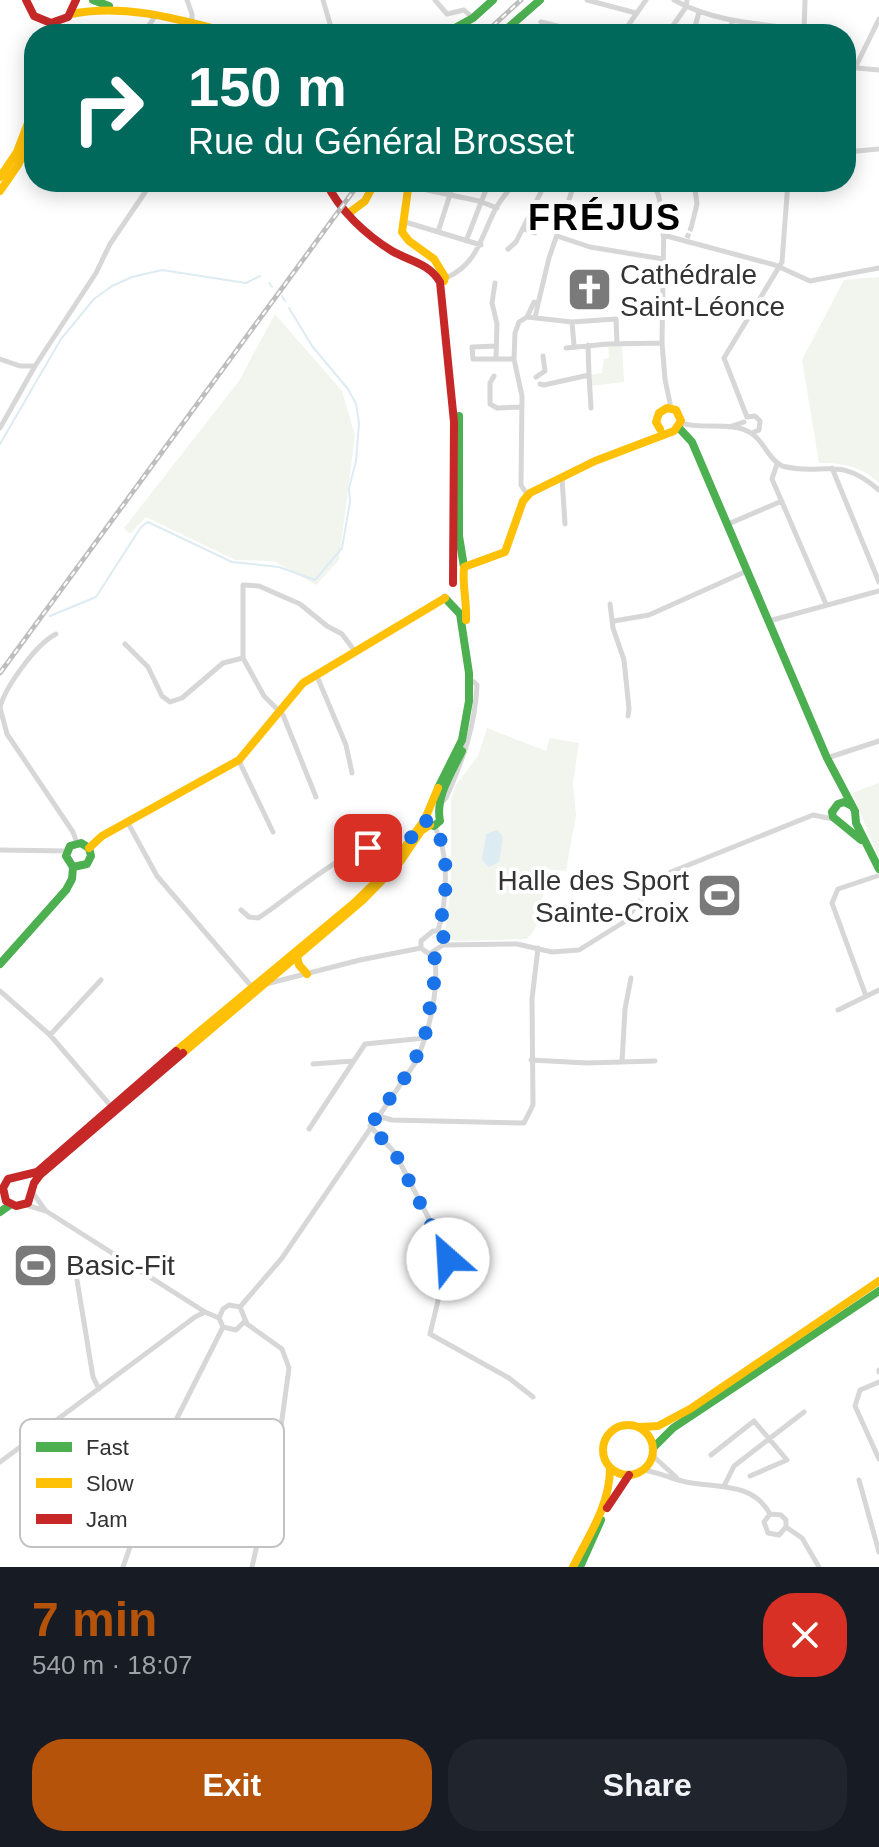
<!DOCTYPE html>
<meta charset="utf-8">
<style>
body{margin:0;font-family:Helvetica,sans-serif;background:#20242c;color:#f1f3f6;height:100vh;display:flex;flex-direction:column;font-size:30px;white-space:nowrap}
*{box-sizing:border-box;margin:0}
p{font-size:26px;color:#9ea1a6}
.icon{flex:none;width:44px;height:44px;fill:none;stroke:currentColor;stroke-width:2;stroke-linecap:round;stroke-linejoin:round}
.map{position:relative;height:1567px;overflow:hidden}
.side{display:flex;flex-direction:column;background:#171b24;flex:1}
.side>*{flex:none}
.top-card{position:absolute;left:24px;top:24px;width:832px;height:168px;border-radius:32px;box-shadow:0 4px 20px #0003;background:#00695c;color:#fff;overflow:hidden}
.pin{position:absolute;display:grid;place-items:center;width:68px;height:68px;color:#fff;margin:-34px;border-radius:16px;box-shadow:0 4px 12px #0006}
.me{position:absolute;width:88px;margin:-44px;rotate:334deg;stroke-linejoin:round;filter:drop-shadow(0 0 6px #0008)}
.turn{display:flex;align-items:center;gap:28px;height:168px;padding:0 32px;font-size:36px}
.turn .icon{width:104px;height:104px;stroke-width:2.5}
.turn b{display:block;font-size:56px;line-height:68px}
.round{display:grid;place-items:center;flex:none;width:84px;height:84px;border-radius:32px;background:#20242c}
.head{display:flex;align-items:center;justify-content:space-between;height:136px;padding:0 32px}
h1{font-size:48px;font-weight:700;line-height:60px;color:#b45309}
.action{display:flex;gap:16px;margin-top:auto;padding:16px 32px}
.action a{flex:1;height:92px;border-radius:32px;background:#b45309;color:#fff;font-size:32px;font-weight:700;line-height:92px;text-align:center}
.action a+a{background:#20242c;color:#f1f3f6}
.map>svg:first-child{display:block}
.green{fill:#f1f5ed}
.water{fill:#ddebf3}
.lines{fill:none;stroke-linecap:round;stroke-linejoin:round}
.stream{stroke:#ddebf3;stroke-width:2}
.street-tunnel{stroke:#d6d6d6;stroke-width:5;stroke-dasharray:5 2.5;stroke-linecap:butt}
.street{stroke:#d7d7d7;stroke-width:5}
.fast{stroke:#4caf50;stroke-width:8}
.slow{stroke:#ffc107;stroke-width:8}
.jam{stroke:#c62828;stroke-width:8}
.rail-casing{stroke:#bebebe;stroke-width:5}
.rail{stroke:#fff;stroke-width:2;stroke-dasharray:6;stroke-linecap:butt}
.route{stroke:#1a73e8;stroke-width:14;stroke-dasharray:0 25.2}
.labels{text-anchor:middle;stroke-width:8;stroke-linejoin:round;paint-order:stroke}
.poi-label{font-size:28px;fill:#333;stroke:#fff;text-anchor:start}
.district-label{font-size:36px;font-weight:bold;letter-spacing:2px;fill:#000;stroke:#fff}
.key{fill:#fff;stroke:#c2c2c2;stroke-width:2}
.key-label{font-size:22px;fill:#333}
</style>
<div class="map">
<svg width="879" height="1567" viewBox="0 0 879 1567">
<rect width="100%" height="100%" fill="#fff"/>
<path class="green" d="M735,23l66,10v1h-67z
M879,277v206c-16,-16 -37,-21 -60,-20l-17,-103 42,-80z
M275,314l67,77 13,44 -16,125 -23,25 -42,-24 -39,-1 -89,-43 -16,17 -6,-6 115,-147z
M608,344h14l2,38 -34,4 -1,-11 13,-2 2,-14 5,-1z
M487,728l59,23 4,-13 29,5 -6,40 3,32 -10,56 -21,-2c-3,20 -1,58 -19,70l-71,2 -5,-2 -4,-9 5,-49v-82l5,-14 22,-29z
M879,783v75l-27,-65z"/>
<path class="water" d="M497,830l6,7 -4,25 -10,5 -7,-7 4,-26z"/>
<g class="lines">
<path class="stream" d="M269,283l3,4
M282,296l3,5
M0,444l61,-105 33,-40 18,-13 20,-9 30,-7 84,13 14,-7
M50,616l46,-19 45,-70 7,-5 84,40 47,5 36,13 27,-32 8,-46 -1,-14 7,-27 3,-38 -3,-19 -8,-15 -36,-43 -23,-38"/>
<path class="street-tunnel" d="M687,238l4,-10"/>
<path class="street" d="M187,0l5,14v8
M323,0l10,34
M435,0l12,14 17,-4 9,8
M587,0l49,13
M674,0c39,22 87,24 131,30
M541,22l49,12
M143,34l13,-19
M549,34l2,-9
M622,34l24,-34
M667,34l19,-27 1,-7
M693,34l6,-22
M731,34l1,-14
M804,34l1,-34
M846,67l33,3
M855,68l24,-49
M846,152l33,-3
M652,182l6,12 6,23 -2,126 3,36 6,29
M408,186l71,15 18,7
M539,218l22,6
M402,221l79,24
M691,228l6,-24 -3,-22
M524,229l11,4 4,-15 -9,-3
M438,232l16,-50
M663,235l112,30 35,16 69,-13
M557,236l33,11 73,12
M466,241l23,-59
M508,249l8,-7 30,-60
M446,278c32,-14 35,-42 50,-70 5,-9 13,-18 19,-26
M495,283l-3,20 5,21 -1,35h-23l-1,-12 24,-1
M538,304l11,-46 26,-76
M527,317l7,-15 4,2 -3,14
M572,322l2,23
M566,348l42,-4 54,-1
M0,359l20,7h15
M496,359h18
M589,375l2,33
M494,376l-4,7v21l7,4 25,-1
M536,377l9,-6 -2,-15
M540,384l4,1 45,-10 -1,-30
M747,417l-23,-59 58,-96 6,-80
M747,417l8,-1 5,5 -1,9 -7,3
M681,423c20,7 51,-2 70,10 13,8 17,26 31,33 42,11 55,-12 97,24
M729,427l15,-5
M0,428l35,-62 61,-93 14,-29 42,-62
M777,464l-5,15 54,125
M832,468l47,114
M562,478l3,46
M526,493l-5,-8 1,-89 -8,-37 1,-26 4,-11 8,-5 45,5 44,-3 1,25
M728,524l54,-23
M610,604l3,24 11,32 5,49 -1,7
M614,621l35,-6 98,-44
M769,621l110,-30
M125,644l23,23 14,29 8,6 12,-4 41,-35 20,-5v-73l16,1 41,18 27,22 15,8 12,16
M243,658l21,38 19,19 33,82
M316,674l30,71 6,28
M0,707c6,-21 36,-63 56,-73
M0,708l7,26 66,98 4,11
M827,758l52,-17
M239,761l34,71
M441,803l5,-5c17,-38 29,-71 31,-113l-3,-3
M128,823l29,53 95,111
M434,826c16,27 13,74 4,105
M0,850l67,1
M241,910l8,7 9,1c30,-17 111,-96 146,-71
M438,931l6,6 -1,8
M443,945l74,-1 35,8 27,-2 45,-28 25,-34 22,-16 142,-57 20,4
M421,948v-7l12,-10h5
M421,948l8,6 14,-9
M266,984l94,-24 61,-12
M0,991l50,44 60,70
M866,996l-34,-93 6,-14 39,-13
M838,1010l41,-20
M50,1035l51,-55
M531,1060l56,3 68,-2
M622,1062l3,-53 6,-31
M313,1064l40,-3
M378,1116l14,4 132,3 9,-18 -1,-106 6,-51
M370,1126l25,27 51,99 2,7 -18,75 79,44 24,19
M309,1129l56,-85 60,-6
M33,1193l12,17
M26,1205l20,6 159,101
M77,1280l16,97 6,12
M240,1307l42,-49 133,-195c15,-31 25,-77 19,-111
M240,1307l7,17 35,25 7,19 -12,88 -25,111
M223,1327l-4,-9 4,-9 6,-4 11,2
M223,1327l13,3 9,-9
M879,1370v2
M879,1382l-19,8 -5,16 24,53
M711,1455l43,-34 33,39 -37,16
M653,1456l23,21
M0,1462l195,-145 10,-5 14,6
M643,1470c15,2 29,9 43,12 31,6 67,0 84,32
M859,1480l20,72
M724,1486l10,-20 70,-54
M770,1514l-6,8 4,11 11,2 7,-8
M770,1514l11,1 5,5v7
M786,1527l16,11 17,29
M123,1567l48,-137 52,-103"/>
<path class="fast" d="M93,0l16,6
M444,34l29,-16 20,-18
M501,34l39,-34
M459,416v120l5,31
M679,428l13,14 135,316 28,53 1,12 23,46
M438,788l24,-48 7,-39v-28l-9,-59 -15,-16
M852,806l-8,-4 -6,2 -6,8 1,5 28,23
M428,824l6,2 6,-5c-5,-24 12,-49 22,-70
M73,867l-7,-11 4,-10 11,-3 8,5
M73,867l14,-3 4,-8 -2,-8
M0,964l66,-74 6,-11 1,-12
M0,1212l10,-7
M653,1448l20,-20 206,-137
M580,1567l21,-47"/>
<path class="slow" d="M71,14c56,-11 110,6 164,20
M0,177l17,-25 17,-45
M409,182l-7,50 7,9 25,18 11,18 -1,4
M0,191l18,-26 16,-32
M349,213l16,-12 10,-19
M466,620c1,-19 -4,-35 -2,-53l41,-15 18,-51 7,-8 65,-32 79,-30 7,-10 -5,-11 -9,-2 -8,5 -3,9 4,7
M89,848l13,-12 137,-76 64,-77 142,-85
M297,956l2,9 8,9
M176,1051l178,-148 36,-35 35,-49 13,-31
M183,1053l180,-153 37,-38 21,-31 9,-6
M603 1450a25 25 0 1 1 50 0a25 25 0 1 1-50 0Z
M640,1427l18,-1 32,-17 189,-128
M573,1567c16,-32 37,-62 37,-99"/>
<path class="jam" d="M26,0l8,16 17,7 17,-6 8,-17
M326,182c13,28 40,53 66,69 17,10 37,12 48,31l14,140 -1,161
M176,1051l-139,121 -29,7 -5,9 3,13 10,5 12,-3 6,-20 6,-8 143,-122
M607,1508l22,-33"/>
<defs>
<path id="rail" d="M484,34l37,-34
M0,673l360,-491"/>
</defs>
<use href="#rail" class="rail-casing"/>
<use href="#rail" class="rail"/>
</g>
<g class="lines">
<path class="route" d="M368,848l29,-6 7,5 21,-28 3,5 6,2c17,26 13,75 4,105l5,4 1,6 -10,11 2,19 -12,71 -18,34 -36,50 25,27 53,106"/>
</g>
<defs>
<symbol id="church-square" viewBox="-11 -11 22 22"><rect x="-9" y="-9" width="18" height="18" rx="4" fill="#7a7a7a" stroke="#fff"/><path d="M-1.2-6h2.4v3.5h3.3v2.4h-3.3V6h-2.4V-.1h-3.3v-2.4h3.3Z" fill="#fff"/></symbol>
<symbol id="stadium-square" viewBox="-11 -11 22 22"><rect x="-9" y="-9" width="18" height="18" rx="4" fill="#7a7a7a" stroke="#fff"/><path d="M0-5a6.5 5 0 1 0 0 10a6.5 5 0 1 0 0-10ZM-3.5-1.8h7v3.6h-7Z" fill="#fff"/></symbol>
</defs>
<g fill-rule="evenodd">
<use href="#church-square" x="564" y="264" width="51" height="51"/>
<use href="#stadium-square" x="694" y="870" width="51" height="51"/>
<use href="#stadium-square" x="10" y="1240" width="51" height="51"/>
</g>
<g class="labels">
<g class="poi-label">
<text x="620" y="284">Cathédrale<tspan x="620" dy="32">Saint-Léonce</tspan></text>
<text x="689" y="890" text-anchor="end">Halle des Sport<tspan x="689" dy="32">Sainte-Croix</tspan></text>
<text x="66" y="1275">Basic-Fit</text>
</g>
<g class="district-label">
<text x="605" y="230">FRÉJUS</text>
</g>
</g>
<rect x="20" y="1419" width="264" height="128" rx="12" class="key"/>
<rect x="36" y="1442" width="36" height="10" fill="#4caf50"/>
<rect x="36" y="1478" width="36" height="10" fill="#ffc107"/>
<rect x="36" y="1514" width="36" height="10" fill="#c62828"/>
<g class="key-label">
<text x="86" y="1455">Fast</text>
<text x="86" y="1491">Slow</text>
<text x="86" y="1527">Jam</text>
</g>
</svg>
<div class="pin" style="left:368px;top:848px;background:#d93025"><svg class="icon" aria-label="arrive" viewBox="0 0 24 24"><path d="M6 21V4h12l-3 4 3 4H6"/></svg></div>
<svg class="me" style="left:448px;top:1259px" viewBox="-20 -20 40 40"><circle r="19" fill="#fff"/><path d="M0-13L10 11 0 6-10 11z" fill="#1a73e8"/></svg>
<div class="top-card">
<div class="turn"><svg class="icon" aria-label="right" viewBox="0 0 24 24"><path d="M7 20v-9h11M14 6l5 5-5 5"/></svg><div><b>150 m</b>Rue du Général Brosset</div></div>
</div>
</div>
<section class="side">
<div class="head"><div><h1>7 min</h1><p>540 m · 18:07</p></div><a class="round" style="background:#d93025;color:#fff"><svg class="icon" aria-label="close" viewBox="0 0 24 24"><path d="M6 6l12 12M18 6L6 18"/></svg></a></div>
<div class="action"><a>Exit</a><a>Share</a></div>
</section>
